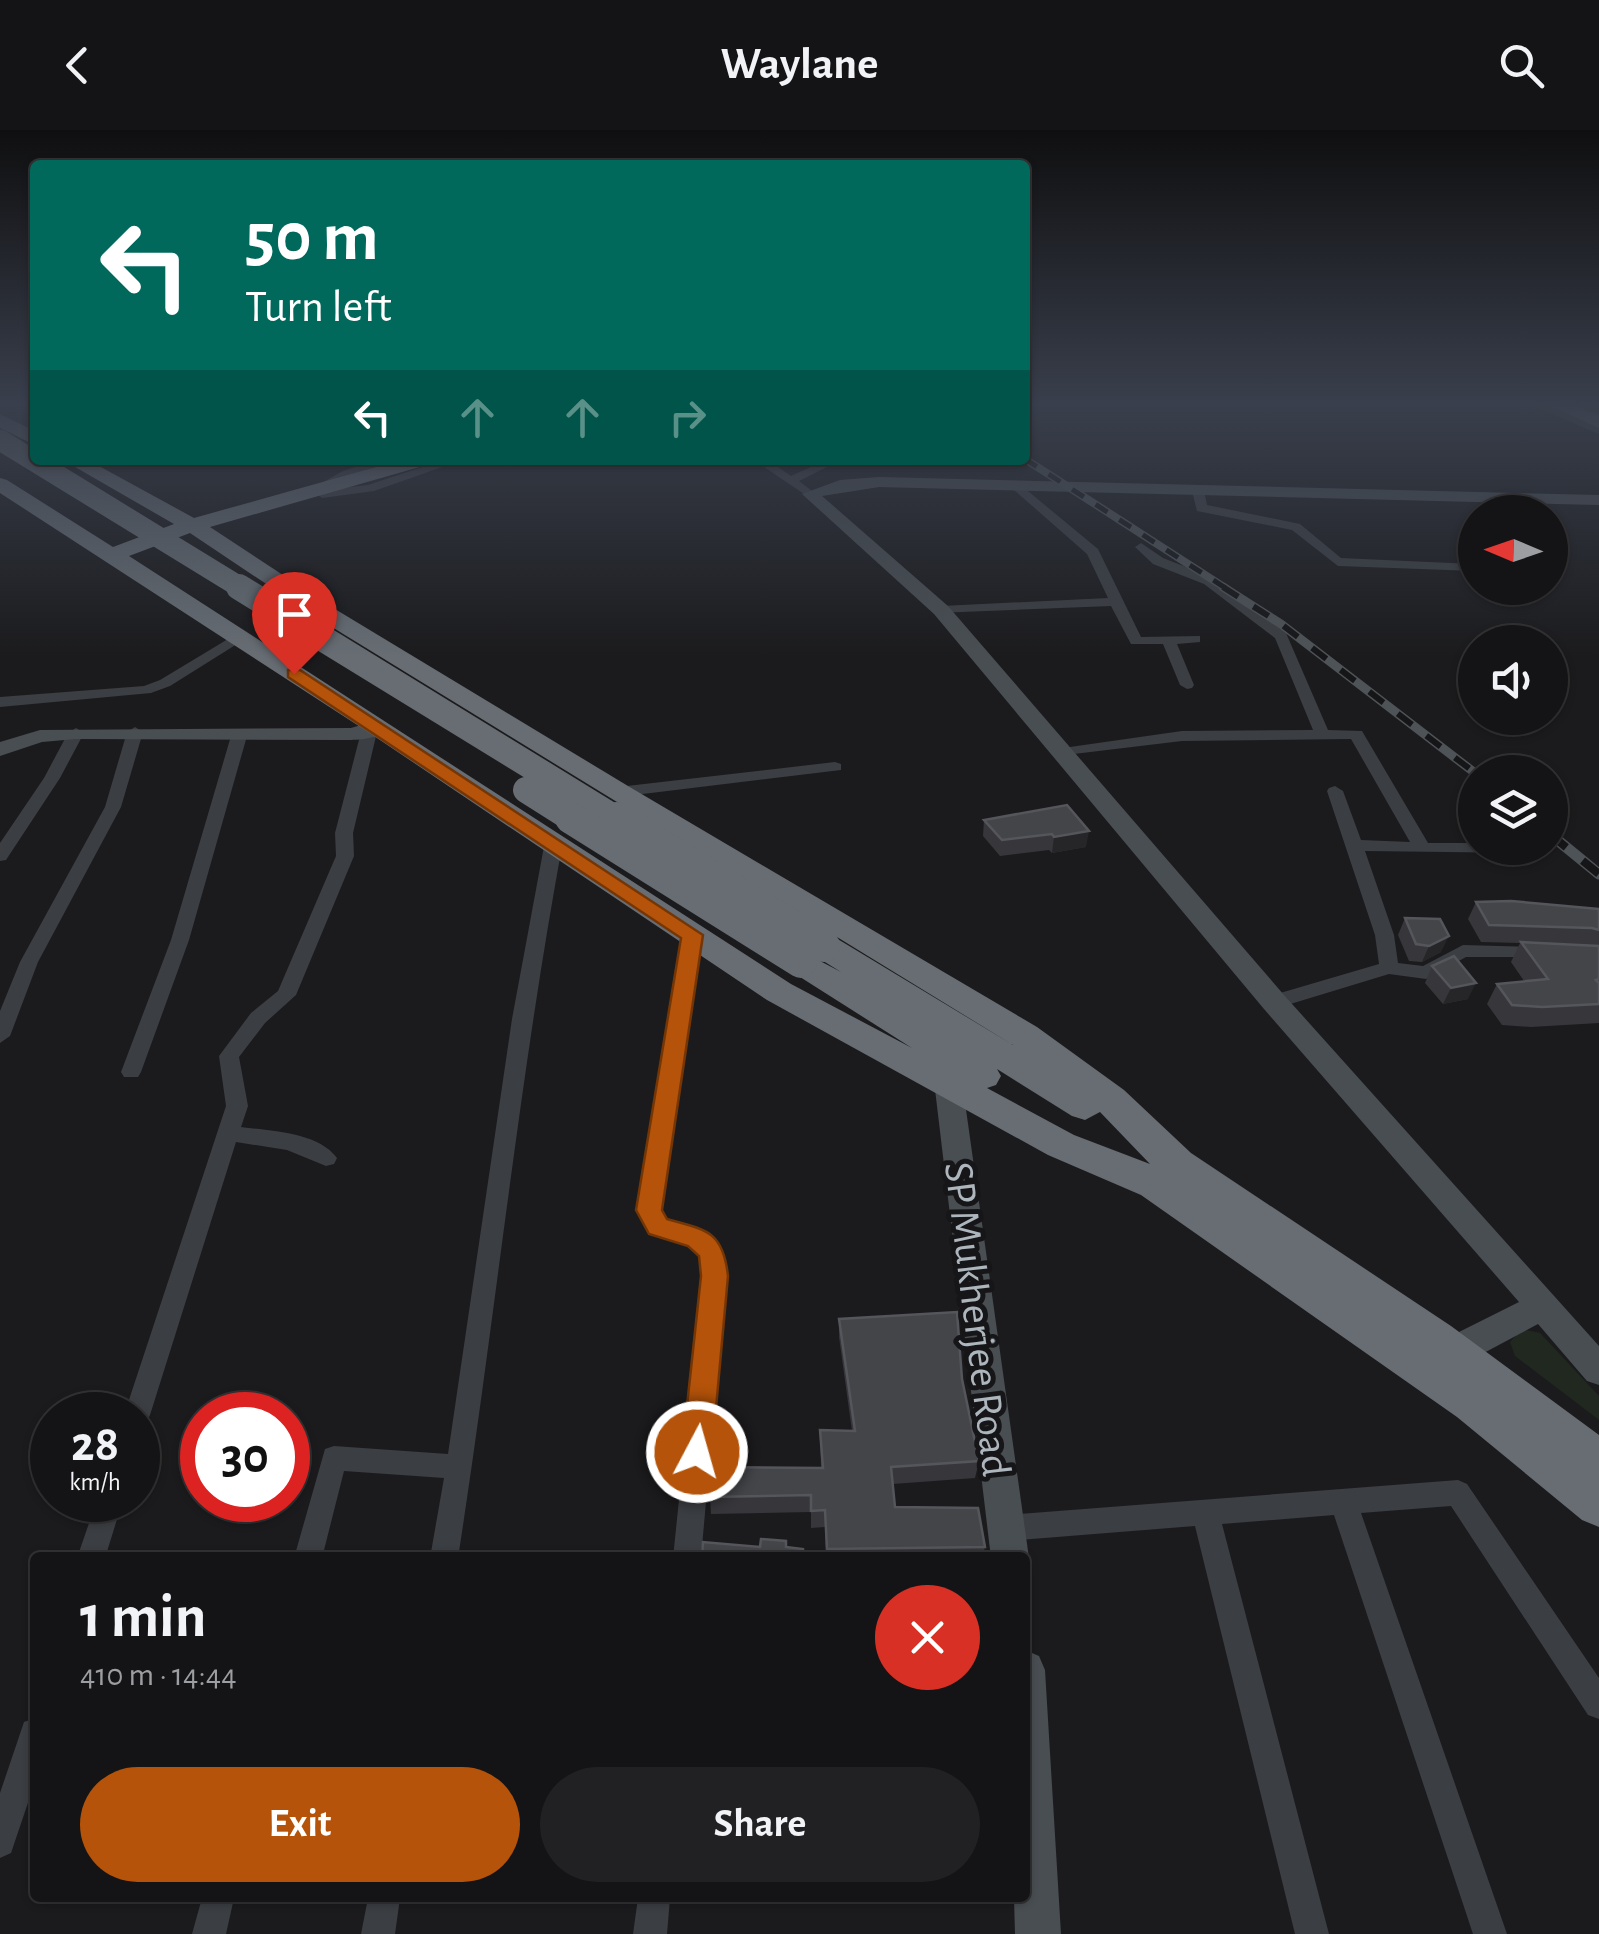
<!DOCTYPE html>
<meta charset="utf-8">
<style>
body{margin:0;font-family:"Alegreya Sans",sans-serif;background:#212123;color:#f1f3f6;height:100vh;display:flex;flex-direction:column;font-size:38px;white-space:nowrap}
*{box-sizing:border-box;margin:0}
p{font-size:32px;color:#9d9ea1}
.icon{flex:none;width:55px;height:55px;fill:none;stroke:currentColor;stroke-width:2;stroke-linecap:round;stroke-linejoin:round}
.map{position:relative;flex:1;overflow:hidden}
.side{position:absolute;left:30px;top:1422px;width:1000px;height:350px;display:flex;flex-direction:column;background:#141416;border-radius:10px;box-shadow:0 2px 8px #0004,0 0 0 2px #333335}
.side>*{flex:none}
.guide{position:absolute;left:30px;top:30px;width:1000px;height:305px;border-radius:10px;box-shadow:0 2px 8px #0004,0 0 0 2px #333335;background:#00695c;color:#fff;overflow:hidden}
.needle{width:65px;rotate:272deg}
.tools{position:absolute;left:1458px;top:365px;display:grid;gap:20px}
.tools a{display:grid;place-items:center;width:110px;height:110px;border-radius:50%;background:#141416;box-shadow:0 2px 8px #0004,0 0 0 2px #333335;font-size:50px}
.speed{position:absolute;left:30px;top:1262px;display:flex;gap:20px;font-size:50px;font-weight:700;text-align:center}
.speed>*{display:grid;place-content:center;width:130px;height:130px;border-radius:50%;background:#141416;box-shadow:0 2px 8px #0004,0 0 0 2px #333335;line-height:1}
.speed small{font-size:25px;font-weight:400}
.speed .limit{border:15px solid #d22;background:#fff;color:#111}
.pin{position:absolute;display:grid;place-items:center;width:85px;height:85px;color:#fff;margin:-102px -42px;border-radius:50% 50% 50% 0;rotate:-45deg;box-shadow:0 0 10px #0007}
.pin .icon{rotate:45deg}
.me{position:absolute;width:110px;margin:-55px;rotate:6deg;stroke-linejoin:round;filter:drop-shadow(0 0 8px #0008)}
.turn{display:flex;align-items:center;gap:35px;height:210px;padding:0 50px;font-size:45px}
.turn .icon{width:130px;height:130px;stroke-width:2.5}
.turn b{display:block;font-size:70px;line-height:85px}
.lanes{display:flex;align-items:center;height:95px;padding:0 50px;background:#0003;justify-content:center;gap:50px;direction:ltr}
.lanes .off{opacity:.35}
.round{display:grid;place-items:center;flex:none;width:105px;height:105px;border-radius:52px;background:#212123}
.head{display:flex;align-items:center;justify-content:space-between;height:170px;padding:0 50px}
h1{font-size:60px;font-weight:700;line-height:75px}
.primary-button{display:flex;gap:20px;margin-top:auto;padding:20px 50px}
.primary-button a{flex:1;height:115px;border-radius:60px;background:#b45309;color:#fff;font-size:40px;font-weight:700;line-height:115px;text-align:center}
.primary-button a+a{background:#212123;color:#f1f3f6}
header{display:flex;justify-content:space-between;align-items:center;height:130px;padding:0 50px;background:#141416;font-size:45px;font-weight:700}
.map>svg:first-child{display:block}
.green{fill:#212820}
.lines{fill:none;stroke-linecap:round;stroke-linejoin:round}
.street{fill:#3b3e42;fill-rule:evenodd}
.secondary{fill:#494e52;fill-rule:evenodd}
.highway{fill:#676d73;fill-rule:evenodd}
.rail-far2-casing{stroke:#4e5357;stroke-width:8}
.rail-far1-casing{stroke:#4e5357;stroke-width:9}
.rail-casing{stroke:#4e5357;stroke-width:11}
.rail-far2{stroke:#161618;stroke-width:5;stroke-dasharray:14;stroke-linecap:butt}
.rail-far1{stroke:#161618;stroke-width:6;stroke-dasharray:18;stroke-linecap:butt}
.rail{stroke:#161618;stroke-width:8;stroke-dasharray:21;stroke-linecap:butt}
.highway-bridge-far2{stroke:#676d73;stroke-width:21}
.highway-bridge-far1{stroke:#676d73;stroke-width:26}
.highway-bridge{stroke:#676d73;stroke-width:32}
.wall{fill:#37373b}
.shaded-wall{fill:#262629}
.building{fill:#444549;stroke:#54565b;stroke-width:2.5}
.route{fill:#b45309;stroke:#753606;stroke-width:2.5}
.labels{text-anchor:middle;stroke-width:10;stroke-linejoin:round;paint-order:stroke}
.near-street-label{font-size:42px;fill:#adb5bd;stroke:#161618}
</style>
<header><svg class="icon" aria-label="back" viewBox="0 0 24 24"><path d="M15 5l-7 7 7 7"/></svg>Waylane<svg class="icon" aria-label="search" viewBox="0 0 24 24"><circle cx="10" cy="10" r="6"/><path d="M15 15l6 6"/></svg></header>
<div class="map">
<svg width="1599" height="1804" viewBox="0 0 1599 1804">
<rect width="100%" height="100%" fill="#1b1b1d"/>
<path class="green" d="M1522,1199l18,4 59,63v24l-84,-64 -5,-14z"/>
<g class="lines">
<path class="street" d="M1529,274h15l55,23v7z
M1574,274h14l11,5v7z
M377,330h18l-44,15 -27,15 44,-5 76,-25h18l-88,31 -52,7 -11,-9 32,-18z
M754,330h14l23,16 35,-16h15l-42,21 17,13 -6,4z
M1017,352l81,67 43,88 59,-1v6l-23,2 17,41 -2,3 -5,1 -7,-4 -17,-41h-32l-20,-38 -175,7v-6l5,-1 167,-8 -21,-44 -74,-65 -2,-3z
M1198,357l6,4 3,14 93,19 41,34 132,6 2,7 -137,-5 -46,-36 -95,-19 -5,-20z
M1141,413l22,15 51,20 72,55 42,97 34,1 66,112h47v5h67l-9,5 -168,-2 29,84 4,28 25,3 40,-21 76,2 9,6 -2,4h-80l-40,22 -37,-5 -115,35 -7,-2 -3,-5 3,-5 112,-33 -4,-29 -48,-144 2,-3 6,-2 8,5 18,49 49,2 -59,-103 -169,2 -125,15 -2,-3 8,-5 119,-17 131,-1 -38,-92 -71,-54 -51,-20 -18,-17z
M233,506l12,3 -75,47 -19,7 -151,14v-10l144,-11 16,-6z
M135,597l8,5 -22,75 -83,155 -28,74 -10,7v-32l20,-49 85,-155 22,-75z
M369,597l8,5 -24,101 1,23 -58,139 -31,28 -26,34 9,49 -7,21c29,4 77,5 96,31l-3,6 -8,2 -39,-16 -51,-8 -86,273 -4,8 -8,3v-11h-14l102,-309 -7,-50 32,-43 27,-22 58,-135 -1,-23 26,-101z
M76,598l8,5 -24,45 -54,82 -6,1v-18l44,-65 24,-45z
M239,601l8,5 -58,204 -48,132 -3,5h-14l-3,-5 50,-132 60,-204z
M835,632l6,2v6l-223,27 -8,-5 8,-5z
M554,706l9,5c-44,238 -68,479 -105,717h-28l14,-80 -100,-7 -22,87h-28l31,-109 9,-3 114,8 64,-435 33,-178z
M692,799l9,6 -41,275 6,10c41,11 56,9 60,56l-25,282h-28l29,-282 -1,-21 -11,-10 -40,-11 -12,-24 45,-275z
M1458,1350l9,4 132,194v41l-11,-4 -137,-209 -90,7 146,421h-34l-139,-419 -112,9 107,410h-34l-100,-408 -189,15 -10,-4 -4,-9 4,-9 10,-4z
M97,1370h26l-18,58h-28z
M35,1588v64l-24,71 -11,5v-65l24,-71z
M202,1768h32l-8,36h-34z
M368,1768h32l-5,36h-34z
M638,1768h32l-3,36h-34z"/>
<path class="secondary" d="M879,347l720,18v10l-720,-18 -57,9 126,110 336,389 315,351v39l-12,-4 -49,-57 -73,39 -12,4 -12,-4 -5,-11 5,-11 78,-39 -255,-293 -330,-395 -132,-120 38,-14z
M378,590l11,6c-10,13 -23,13 -38,14l-275,-1 -34,3 -42,14v-14l40,-12 311,-2z
M948,941l10,3 4,7 67,477 -4,10v-10h-34l-57,-477 4,-7z
M1025,1520l14,6 6,14 16,264h-46l-1,-36h11z"/>
<path class="highway" d="M1546,274h26l27,11v13z
M0,284l35,17v14l-35,-17z
M63,330h25l106,58 207,-58h32l-3,4 -220,63 120,79 298,180 409,241 87,63 67,63 260,173 148,109v92l-17,-7 -125,-103 -316,-222 -93,-40 -281,-155 -399,-268 -368,-239v-15l7,2 106,67 61,-23zM190,403l124,83 699,429 -177,-107 -12,-3 -12,3 -4,8 4,8 29,18 -40,-21 -12,3 -5,8 5,8 123,78 -121,-64 -662,-428zM997,939l75,47 13,4 15,-8 50,52 -76,-29 -87,-47 9,-3 5,-9z"/>
<defs>
<path id="rail-far2" d="M1025,329l202,130"/>
<path id="rail-far1" d="M1223,457l58,37 194,149"/>
<path id="rail" d="M1550,704l49,40"/>
</defs>
<use href="#rail-far2" class="rail-far2-casing"/>
<use href="#rail-far1" class="rail-far1-casing"/>
<use href="#rail" class="rail-casing"/>
<use href="#rail-far2" class="rail-far2"/>
<use href="#rail-far1" class="rail-far1"/>
<use href="#rail" class="rail"/>
<path class="highway-bridge-far2" d="M0,310l243,149"/>
<path class="highway-bridge-far1" d="M239,457l381,234
M526,660l49,31"/>
<path class="highway-bridge" d="M571,688l230,144
M616,688l208,128"/>
</g>
<path class="wall" d="M1067,675l19,42 -34,6 -3,-3 -49,6 -17,-20 1,-16z
M1476,772l123,7v114l-68,4 -29,-2 -15,-21 10,-20 27,-3 -13,-19 9,-19 -39,-1 -13,-23z
M1405,788l36,34 -19,10 -13,-1 -11,-26z
M1432,836l36,33 -25,5 -18,-21z
M839,1189l123,60 17,82 -4,17 -82,6 2,23 90,40 -3,11h-156l-1,-31 -14,1v-16l-100,2 -1,-17 111,-29 -1,-38 32,1 -13,-94z"/>
<path class="shaded-wall" d="M1089,701l-3,16 -34,6 2,-16z
M1449,806l-8,16 -19,10 7,-16z
M1476,853l-8,16 -25,5 8,-16z"/>
<path class="building" d="M1067,675l22,26 -35,6 -2,-3 -50,6 -18,-20z
M1511,771l88,8v21l-7,-2 -103,-3 -13,-23z
M1405,788l35,1 9,17 -20,10 -13,-2z
M1521,812l78,4v33l-3,1 3,3v21l-57,3 -30,-2 -15,-21 51,-5z
M1454,826l22,27 -25,5 -19,-22z
M957,1182l5,67 17,82 -88,6 4,40 83,1 7,39 -158,2 -2,-39 -14,1v-16l-101,2v-30l113,1 -3,-38 35,1 -16,-112z
M761,1409l25,2v6l17,2v9h-101l1,-16 57,5z"/>
<linearGradient id="sky" x2="0" y2="1"><stop stop-color="#0f0f10"/><stop offset="0.52" stop-color="#393f4c"/><stop offset="1" stop-color="#393f4c" stop-opacity="0"/></linearGradient>
<rect width="1599" height="527" fill="url(#sky)"/>
<path class="route" d="M288,540h12l403,265 -41,275 5,9c40,11 56,12 61,57l-16,176 -4,10 -11,4 -10,-4 -5,-10 19,-176 -2,-20 -11,-10 -39,-12 -13,-24 45,-272 -393,-261z"/>
<g class="labels">
<g class="near-street-label">
<text transform="translate(979 1189) rotate(83)" y="15">SP Mukherjee Road</text>
</g>
</g>
</svg>
<div class="tools">
<a><svg class="needle" viewBox="-14 -14 28 28"><path d="M0-13l5 13h-10z" fill="#e53935"/><path d="M0 13l5-13h-10z" fill="#9d9ea1"/></svg></a>
<a><svg class="icon" aria-label="sound" viewBox="0 0 24 24"><path d="M4 9h4l5-4v14l-5-4H4zM17 9q2 3 0 6"/></svg></a>
<a><svg class="icon" aria-label="layers" viewBox="0 0 24 24"><path d="M12 4l9 5-9 5-9-5zM3 14l9 5 9-5"/></svg></a>
</div>
<div class="speed"><div>28<small>km/h</small></div><div class="limit">30</div></div>
<div class="pin" style="left:294px;top:544px;background:#d93025"><svg class="icon" aria-label="arrive" viewBox="0 0 24 24"><path d="M6 21V4h12l-3 4 3 4H6"/></svg></div>
<svg class="me" style="left:697px;top:1322px" viewBox="-20 -20 40 40"><circle r="17" fill="#b45309" stroke="#fff" stroke-width="3"/><path d="M0-11L8 9 0 5-8 9z" fill="#fff"/></svg>
<div class="guide">
<div class="turn"><svg class="icon" aria-label="left" viewBox="0 0 24 24"><path d="M17 20v-9H6M10 6l-5 5 5 5"/></svg><div><b>50 m</b>Turn left</div></div>
<div class="lanes"><svg class="icon" aria-label="left" viewBox="0 0 24 24"><path d="M17 20v-9H6M10 6l-5 5 5 5"/></svg><svg class="icon off" aria-label="ahead" viewBox="0 0 24 24"><path d="M12 20V5M6 11l6-6 6 6"/></svg><svg class="icon off" aria-label="ahead" viewBox="0 0 24 24"><path d="M12 20V5M6 11l6-6 6 6"/></svg><svg class="icon off" aria-label="right" viewBox="0 0 24 24"><path d="M7 20v-9h11M14 6l5 5-5 5"/></svg></div>
</div>
<section class="side">
<div class="head"><div><h1>1 min</h1><p>410 m · 14:44</p></div><a class="round" style="background:#d93025;color:#fff"><svg class="icon" aria-label="close" viewBox="0 0 24 24"><path d="M6 6l12 12M18 6L6 18"/></svg></a></div>
<div class="primary-button"><a>Exit</a><a>Share</a></div>
</section>
</div>
